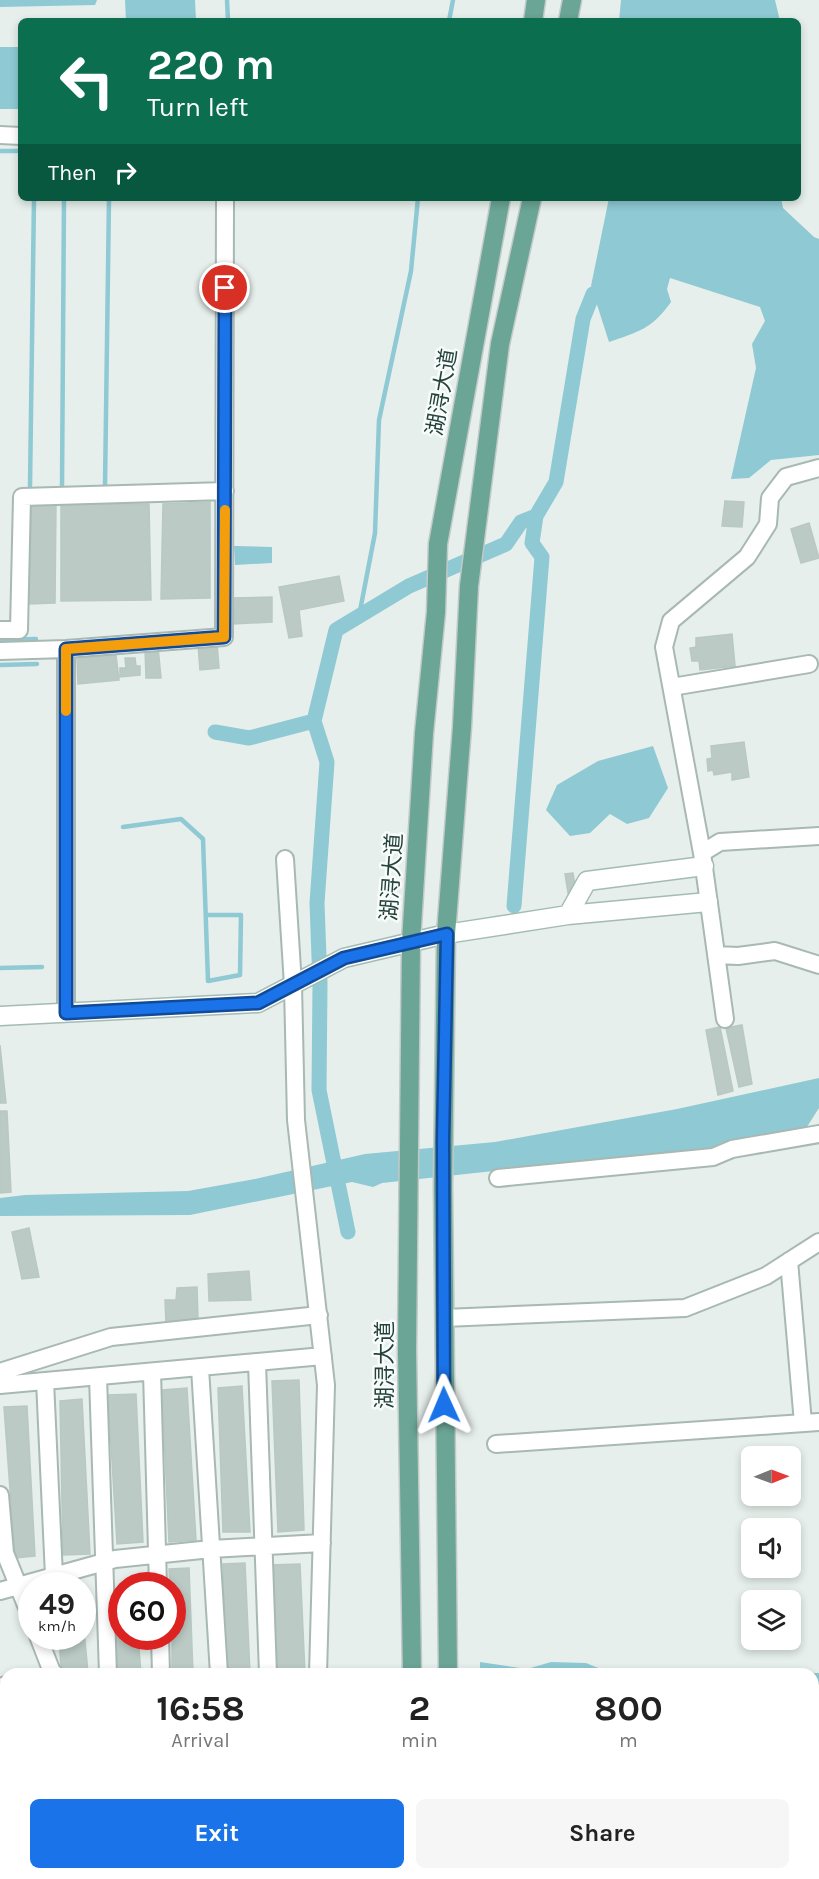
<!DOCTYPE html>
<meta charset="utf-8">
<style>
body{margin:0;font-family:Karla,"Noto Sans SC",sans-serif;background:#f6f6f6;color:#222;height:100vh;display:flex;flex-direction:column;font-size:22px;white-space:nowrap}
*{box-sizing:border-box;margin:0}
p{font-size:20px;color:#767676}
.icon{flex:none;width:33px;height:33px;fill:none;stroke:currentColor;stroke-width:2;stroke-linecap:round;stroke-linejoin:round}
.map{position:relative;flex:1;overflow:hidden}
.details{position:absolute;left:0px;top:1668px;width:819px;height:212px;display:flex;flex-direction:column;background:#fff;border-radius:18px 18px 0 0;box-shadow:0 3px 9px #0003}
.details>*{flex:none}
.top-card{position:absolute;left:18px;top:18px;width:783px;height:183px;border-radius:9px;box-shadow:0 3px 9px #0003;background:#0b6e4f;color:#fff;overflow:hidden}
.needle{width:39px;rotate:89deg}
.buttons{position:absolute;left:741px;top:1446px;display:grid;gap:12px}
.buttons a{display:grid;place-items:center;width:60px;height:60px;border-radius:9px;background:#fff;box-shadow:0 3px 9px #0003;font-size:30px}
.speed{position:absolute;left:18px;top:1572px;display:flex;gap:12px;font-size:30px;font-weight:700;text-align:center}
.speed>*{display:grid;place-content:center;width:78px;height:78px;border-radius:50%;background:#fff;box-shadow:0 3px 9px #0003;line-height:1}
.speed small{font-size:15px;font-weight:400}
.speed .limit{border:9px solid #d22;background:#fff;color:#111}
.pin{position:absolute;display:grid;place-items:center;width:51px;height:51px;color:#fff;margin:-26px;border:3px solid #fff;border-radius:50%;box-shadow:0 2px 6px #0007}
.me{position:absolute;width:66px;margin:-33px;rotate:359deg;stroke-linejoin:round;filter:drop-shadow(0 0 4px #0008)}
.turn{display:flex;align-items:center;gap:21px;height:126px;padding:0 30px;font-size:27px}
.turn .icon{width:78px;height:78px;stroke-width:2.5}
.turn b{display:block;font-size:42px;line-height:51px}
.then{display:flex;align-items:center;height:57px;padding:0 30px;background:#0003;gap:12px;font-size:22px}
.eta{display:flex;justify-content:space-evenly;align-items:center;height:102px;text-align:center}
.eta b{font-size:36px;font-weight:700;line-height:42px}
.button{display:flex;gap:12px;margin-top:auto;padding:12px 30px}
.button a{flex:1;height:69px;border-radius:9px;background:#1a73e8;color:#fff;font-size:24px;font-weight:700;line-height:69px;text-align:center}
.button a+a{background:#f6f6f6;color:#222}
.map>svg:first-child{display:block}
.water{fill:#8ec9d4}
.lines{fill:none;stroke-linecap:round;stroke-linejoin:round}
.stream{stroke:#8ec9d4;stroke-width:4.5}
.canal{stroke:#8ec9d4;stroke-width:15}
.building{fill:#bbcac4;stroke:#b8c9c2;stroke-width:1.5}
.street-casing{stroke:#a8b8b2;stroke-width:20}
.secondary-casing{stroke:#a4bbb3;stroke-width:21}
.primary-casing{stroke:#c2cac8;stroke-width:21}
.street{stroke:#fff;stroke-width:16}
.secondary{stroke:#fff;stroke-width:18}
.primary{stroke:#6aa596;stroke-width:18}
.route-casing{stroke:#114b97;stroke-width:15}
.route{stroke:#1a73e8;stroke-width:10}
.slow{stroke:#f59e0b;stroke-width:10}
.labels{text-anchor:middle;stroke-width:5;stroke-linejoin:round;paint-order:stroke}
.street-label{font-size:22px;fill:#24423a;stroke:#f7fbf9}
</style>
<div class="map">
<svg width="819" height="1879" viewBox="0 0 819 1879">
<rect width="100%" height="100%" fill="#e6efeb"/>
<path class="water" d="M0,0h97l-2,5 -95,2z
M125,0h70l1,21h-70z
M621,0h154l5,21h-161z
M0,47h21v62h-21z
M609,198h172l2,10 31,29 5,2v216l-48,5 -22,18 -18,1 25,-111 -4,-24 13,-23 -5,-14 -90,-29 -3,11 4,13c-19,27 -33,30 -62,40l-18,-56z
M234,546l38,1v16l-37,2z
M653,746l15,42 -19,30 -22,6 -17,-10 -20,19 -20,3 -24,-26 11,-25 41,-24z
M819,1078v30l-16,25 -140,22 -4,-2 -277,30 -9,4 -21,-5 -162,33 -190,1v-18l25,-3 163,-4 67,-12 110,-25 130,-12 182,-33z
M480,1662l47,7 24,-7 35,1 27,11h-133z
M729,1672l90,1v45h-6v-44h-93z
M6,1867v7h187v5h-193v-4z"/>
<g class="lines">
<path class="stream" d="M227,0l1,21
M449,21l4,-21
M0,151h21
M30,486l4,-288
M105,486l4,-288
M62,487l2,-289
M359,616l16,-83 4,-113 32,-149 7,-73
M0,640l36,-1
M0,665l37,-1
M123,827l58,-8 22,20 5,142 32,-6 1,-60h-35
M0,968l42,-1
M518,1874v5"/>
<path class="canal" d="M314,721l13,41 -10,141 3,81 -1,106 29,142
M215,732l34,6 65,-17 22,-91 73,-44 97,-42 15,-22 15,-6 20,-34 27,-163 10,-25
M514,906l28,-349 -10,-14 4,-27"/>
</g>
<path class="building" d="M725,501l19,1 -2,25 -20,-1z
M210,502v96l-49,1 2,-95z
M32,504h24l-1,99 -26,1z
M61,504h88l2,96 -90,1z
M809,523l10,35 -18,5 -10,-34z
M339,576l5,25 -45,9 3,26 -13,2 -10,-51z
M272,597v25l-39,2v-26z
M732,634l3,32 -35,4 -1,-9h-7l-2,-13 6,-1v-9z
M217,643l2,25 -19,2 -2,-25z
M158,647l3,31h-15l-1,-30z
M116,655l3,25 -41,4 -1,-26z
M125,658h10l1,8h4v9l-20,2v-9h6z
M744,742l5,35 -17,3v-8l-18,3 -1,-5 -5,1 -1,-12 5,-1 -1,-12z
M573,873l4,25 -8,1 -4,-25z
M742,1025l10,59 -13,3 -13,-59z
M720,1027l13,64 -15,4 -12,-65z
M0,1045l6,58h-6z
M0,1111h7l4,81 -11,1z
M29,1228l10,49 -17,2 -10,-47z
M249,1271l2,29 -42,1 -1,-27z
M197,1287l1,33 -32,3 -1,-23h11l1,-12z
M299,1380l5,150 -26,2 -6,-151z
M242,1386l8,146h-27l-5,-144z
M187,1388l9,152 -27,2 -7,-152z
M136,1394l7,148 -26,2 -9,-149z
M82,1399l8,155 -27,1 -3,-154z
M27,1406l8,150 -20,2 -11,-151z
M245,1563l5,111h-24l-3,-110z
M300,1564l5,110h-27l-7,-109z
M189,1568l4,106h-21v-88h-2l-1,-17z
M122,1591v45h16l3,38h-25l-3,-82z
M82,1609l6,64 -27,-3 -2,-34h23z"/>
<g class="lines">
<defs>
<path id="street" d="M0,135l21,1
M0,630h19l3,-133 203,-6
M0,651l66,-2 158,-12 1,-439
M672,687l137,-23
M702,853l18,-11 99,-6
M285,859l8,126 3,135 30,265 -8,289
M716,955l22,1 37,-5 44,14
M66,1013v-364
M725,1019l-23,-166 -38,-206 7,-26 76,-64 21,-33 2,-26 16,-21 33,-9
M498,1178l215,-21 19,-8 87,-15
M789,1261l14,162
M444,1318l241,-10 81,-32 53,-34
M257,1363l11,311
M200,1368l19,306
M0,1372l111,-35 208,-22
M152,1372l6,214
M98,1377l10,297
M45,1381l9,195
M0,1385l323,-29
M496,1444l323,-22
M0,1495l5,58 27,67
M0,1591l115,-32 96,-10 111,-6
M38,1636l14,36 3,2
M160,1636l1,38
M0,1687l6,-2
M235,1879v-5
M308,1879l1,-5"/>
<path id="secondary" d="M568,915l19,-34 117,-15
M0,1016l258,-13 86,-45 102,-24 122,-19 140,-13"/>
<path id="primary" d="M533,21l3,-21
M568,21l4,-21
M412,1674l-5,-323 4,-409 13,-209 12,-121 2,-68 63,-346
M448,1674l-5,-487 3,-253 16,-207 7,-141 31,-242 32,-146
M415,1874v5
M450,1874v5"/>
</defs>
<use href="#street" class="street-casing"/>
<use href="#secondary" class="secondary-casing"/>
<use href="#primary" class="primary-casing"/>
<use href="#street" class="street"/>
<use href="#secondary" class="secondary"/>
<use href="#primary" class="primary"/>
</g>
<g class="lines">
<defs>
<path id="route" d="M225,288l-1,349 -158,12v364l192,-10 86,-45 103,-24 -4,206 1,265"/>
</defs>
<use href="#route" class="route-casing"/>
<use href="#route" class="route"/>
<path class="slow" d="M66,711v-62l158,-12 1,-127"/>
</g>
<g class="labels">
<g class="street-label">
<text transform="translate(441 392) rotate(-80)" y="8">湖浔大道</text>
<text transform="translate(391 877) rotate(-86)" y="8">湖浔大道</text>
<text transform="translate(384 1365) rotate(-90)" y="8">湖浔大道</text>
</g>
</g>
</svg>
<div class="buttons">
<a><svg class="needle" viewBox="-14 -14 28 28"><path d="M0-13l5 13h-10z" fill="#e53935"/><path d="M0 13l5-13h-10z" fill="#767676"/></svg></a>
<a><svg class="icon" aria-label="sound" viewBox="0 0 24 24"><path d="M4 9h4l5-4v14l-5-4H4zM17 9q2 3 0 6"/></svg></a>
<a><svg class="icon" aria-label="layers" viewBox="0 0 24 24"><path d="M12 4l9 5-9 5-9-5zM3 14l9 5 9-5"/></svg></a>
</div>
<div class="speed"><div>49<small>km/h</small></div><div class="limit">60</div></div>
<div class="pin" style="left:225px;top:288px;background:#d93025"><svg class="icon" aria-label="arrive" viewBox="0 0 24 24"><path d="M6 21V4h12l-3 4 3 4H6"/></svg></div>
<svg class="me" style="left:444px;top:1405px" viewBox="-20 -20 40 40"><path d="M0-17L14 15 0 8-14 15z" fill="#1a73e8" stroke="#fff" stroke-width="4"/></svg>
<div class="top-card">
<div class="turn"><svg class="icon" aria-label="left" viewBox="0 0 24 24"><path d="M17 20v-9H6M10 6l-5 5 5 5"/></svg><div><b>220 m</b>Turn left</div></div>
<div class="then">Then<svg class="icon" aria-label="right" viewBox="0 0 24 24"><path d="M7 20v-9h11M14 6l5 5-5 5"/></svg></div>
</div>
<section class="details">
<div class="eta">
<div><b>16:58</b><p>Arrival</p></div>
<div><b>2</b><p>min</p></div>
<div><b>800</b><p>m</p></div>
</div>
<div class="button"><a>Exit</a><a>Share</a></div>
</section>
</div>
